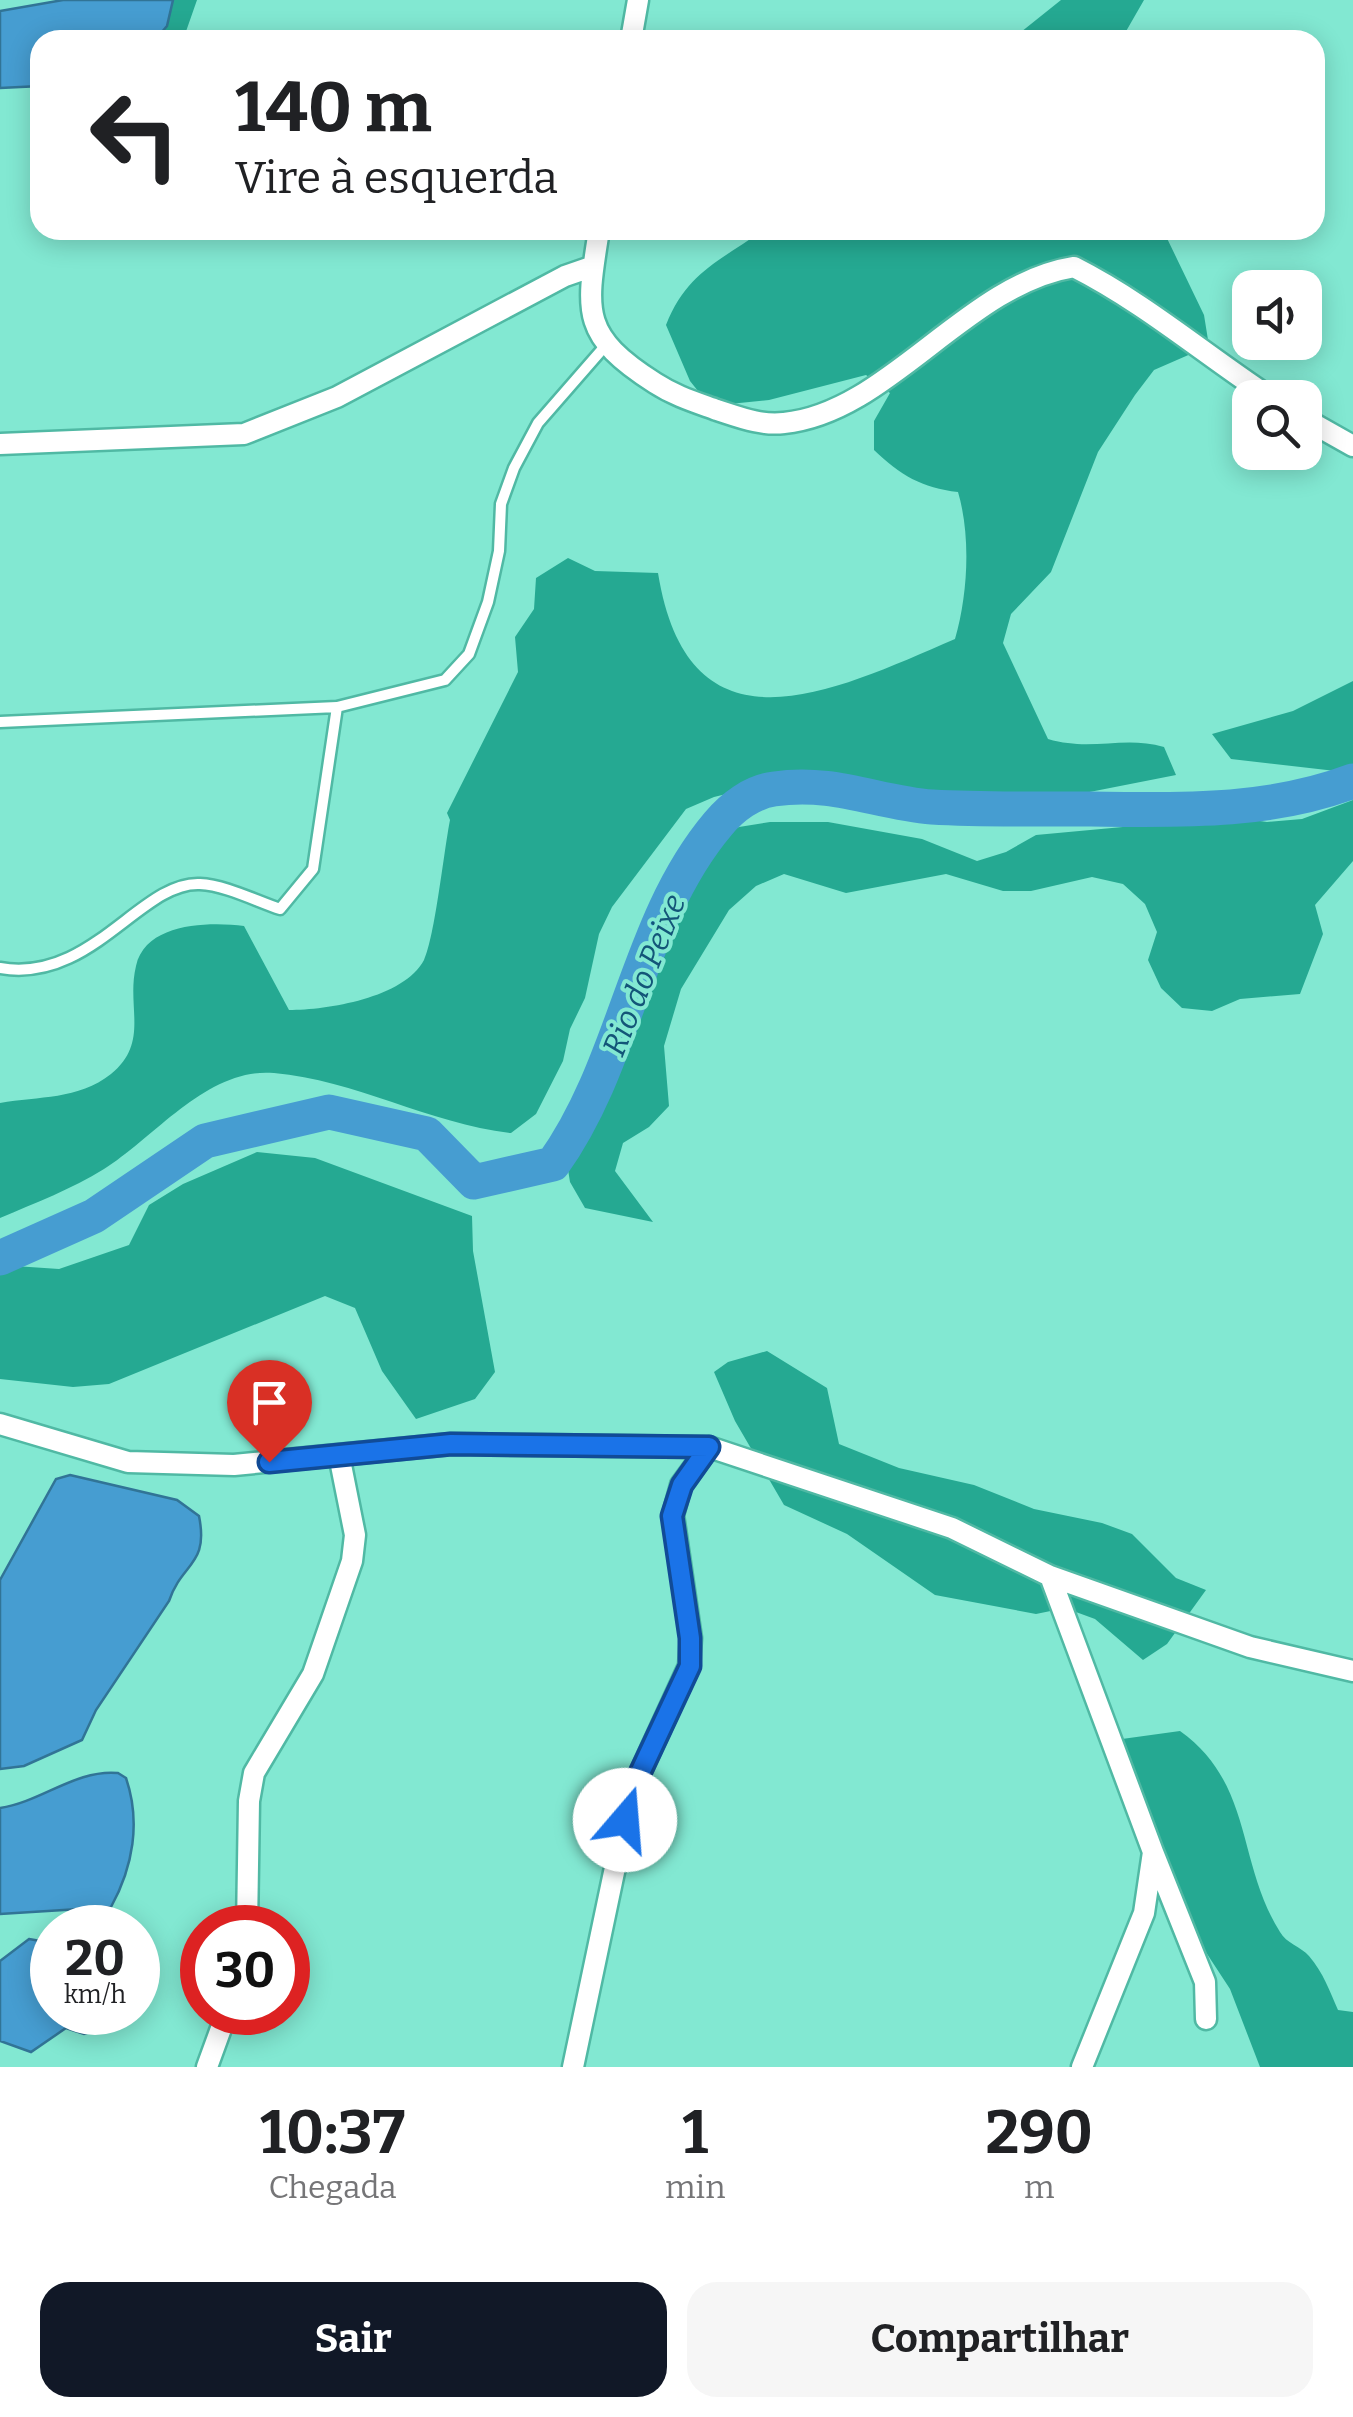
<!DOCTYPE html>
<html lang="pt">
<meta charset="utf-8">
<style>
body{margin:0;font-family:Bitter,serif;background:#f6f6f6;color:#202124;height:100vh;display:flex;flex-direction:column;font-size:38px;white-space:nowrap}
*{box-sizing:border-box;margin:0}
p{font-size:32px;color:#757577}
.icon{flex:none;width:55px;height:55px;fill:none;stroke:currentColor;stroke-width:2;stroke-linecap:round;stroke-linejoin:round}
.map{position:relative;height:2067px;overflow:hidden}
.side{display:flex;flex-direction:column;background:#fff;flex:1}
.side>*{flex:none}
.top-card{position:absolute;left:30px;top:30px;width:1295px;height:210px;border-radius:30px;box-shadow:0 5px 25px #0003;background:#fff;color:#202124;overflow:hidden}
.controls{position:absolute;left:1232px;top:270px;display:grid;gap:20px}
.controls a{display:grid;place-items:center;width:90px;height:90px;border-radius:20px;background:#fff;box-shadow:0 5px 25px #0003;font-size:50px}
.speed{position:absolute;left:30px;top:1905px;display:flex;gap:20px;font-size:50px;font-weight:700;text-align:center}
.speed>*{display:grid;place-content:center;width:130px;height:130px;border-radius:50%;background:#fff;box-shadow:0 5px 25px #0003;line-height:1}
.speed small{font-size:25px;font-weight:400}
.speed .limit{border:15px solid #d22;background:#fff;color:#111}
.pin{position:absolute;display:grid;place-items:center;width:85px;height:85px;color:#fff;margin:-102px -42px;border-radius:50% 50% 50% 0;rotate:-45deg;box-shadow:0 0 10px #0007}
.pin .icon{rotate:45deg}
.me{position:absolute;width:110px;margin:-55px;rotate:18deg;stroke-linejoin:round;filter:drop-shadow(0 0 8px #0008)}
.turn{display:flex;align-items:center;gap:35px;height:210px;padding:0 40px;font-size:45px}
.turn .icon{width:130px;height:130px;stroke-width:2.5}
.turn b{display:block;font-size:70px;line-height:85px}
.eta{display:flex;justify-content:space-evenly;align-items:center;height:170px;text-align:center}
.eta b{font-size:60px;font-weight:700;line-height:70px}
.button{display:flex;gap:20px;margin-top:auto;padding:20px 40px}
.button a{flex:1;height:115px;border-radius:30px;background:#111827;color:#fff;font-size:40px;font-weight:700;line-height:115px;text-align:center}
.button a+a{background:#f6f6f6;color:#202124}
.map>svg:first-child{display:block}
.forest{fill:#25a992}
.water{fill:#469dd1;stroke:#317496;stroke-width:2.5}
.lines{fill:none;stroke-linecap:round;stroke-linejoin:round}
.river{stroke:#469dd1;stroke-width:35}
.lane-casing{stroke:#50b9a4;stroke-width:15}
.street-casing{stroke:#50b9a4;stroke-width:25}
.lane{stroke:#fff;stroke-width:10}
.street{stroke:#fff;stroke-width:20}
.route-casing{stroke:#114b97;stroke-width:25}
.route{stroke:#1a73e8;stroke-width:18}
.labels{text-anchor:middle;stroke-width:8;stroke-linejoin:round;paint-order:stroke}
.water-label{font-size:32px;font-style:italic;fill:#135578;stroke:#82e8d2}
</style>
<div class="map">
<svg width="1353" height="2067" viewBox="0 0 1353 2067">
<rect width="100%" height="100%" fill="#82e8d2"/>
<path class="forest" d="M127,0h70l-14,40h-69z
M1061,0h83l-23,40h-110z
M763,230h400l41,85 5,31 -55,24 -19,25 -37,57 -47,120 -40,42 -8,29 45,96c44,13 75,-4 116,8l12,28 -122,24 -65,3 -186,-27 -89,22 -28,12 -74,98 -13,27 -14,64 -15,31 -7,32 -27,53 -25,19c-81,-9 -156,-53 -237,-60 -66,-6 -119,64 -170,96 -32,20 -69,34 -104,49v-115c39,-7 78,-3 111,-29 39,-32 15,-67 25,-108 10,-44 74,-44 108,-40l45,84c38,0 115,-12 135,-50 11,-23 20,-110 26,-140l-3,-7 71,-141 -3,-35 19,-28 2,-31 32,-20 27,13 63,2c31,190 174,119 297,66 13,-45 16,-103 3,-147 -36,-4 -58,-17 -84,-42v-29l16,-28 -24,-18 -97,25 -59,6 -20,-25 -24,-56c21,-53 53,-63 97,-95z
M1353,681v92l-122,-14 -19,-25 81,-23z
M1353,800v61l-38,44 8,29 -23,60 -60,5 -28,12 -30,-3 -21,-20 -13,-28 9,-28 -12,-28 -22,-20 -31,-7 -61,14h-28l-57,-17 -100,19 -62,-19 -28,12 -27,24 -48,79 -17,57 5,60 -20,21 -26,16 -8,28 38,51 -68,-14 -15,-26 -5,-31 8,-28 54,-144 61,-117 23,-23 28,-12 31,-5h58l94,17 55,22 29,-9 30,-17 195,-18 36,5 35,-3z
M257,1152l58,6 157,58 1,35 22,121 -20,27 -59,20 -34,-48 -27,-63 -30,-12 -216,88 -36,3 -73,-8v-114l59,4 70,-24 20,-40 34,-21z
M767,1351l60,37 12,56 60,24 75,17 60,24 68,14 30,11 44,44 30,12 -39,54 -24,16 -48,-41 -30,-11 -29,6 -101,-19 -88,-61 -63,-29 -49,-84 -21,-49 14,-10z
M1180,1731c74,53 56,131 100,201 6,11 21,15 29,24 14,16 21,36 29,54l15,2v55h-93l-30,-78 -38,-58 -65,-165 -5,-27z"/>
<path class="water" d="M63,0h110l-6,26 -12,14h-115v46l-40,2v-77z
M70,1475l107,25 22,16c10,50 -17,46 -30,85l-73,109 -14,30 -58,26 -24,3v-189l56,-101z
M118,1773l8,5c15,44 7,89 -15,129l-111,7v-106c41,-6 76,-39 118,-35z
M29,1939l23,4v69l63,1 -16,16 -15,5 -18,-6 -35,24 -31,-11v-80z"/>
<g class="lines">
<path class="river" d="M0,1258l94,-42 111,-75 124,-29 98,22 47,48 79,-18c74,-103 83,-243 165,-340 14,-17 34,-32 56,-35 60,-9 104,14 158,18 53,3 106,2 159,2 90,1 177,4 262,-28"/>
<defs>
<path id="lane" d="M0,722l337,-15 108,-27 24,-26 19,-52 11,-51 2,-47 13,-36 24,-45 68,-78
M0,968c91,16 141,-87 200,-84 25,1 56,17 80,25l33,-40 24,-162"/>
<path id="street" d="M631,40l7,-40
M599,230c-13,82 -19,105 56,153 20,13 40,19 62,27 22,7 44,16 67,13 104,-10 182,-139 290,-156 71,36 130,87 197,131
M1305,419l48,27
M0,444l244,-10 93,-37 228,-121 26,-9
M0,1424l128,38 106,3 217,-21 258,3 243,81 98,48 200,71 103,24
M1050,1576l103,276 -9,61 -62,154
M1153,1852l52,130 1,37
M247,1928l2,-127 5,-28 59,-99 39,-113 3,-26 -16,-80
M207,2067l20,-55
M573,2067l52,-247 15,-47 49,-107 2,-28 -18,-123 8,-30 28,-38"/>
</defs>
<use href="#lane" class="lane-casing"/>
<use href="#street" class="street-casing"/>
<use href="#lane" class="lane"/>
<use href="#street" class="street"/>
</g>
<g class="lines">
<defs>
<path id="route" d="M269,1462l182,-18 258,3 -27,38 -10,31 18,122v28l-50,107 -15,47"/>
</defs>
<use href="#route" class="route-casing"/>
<use href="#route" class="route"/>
</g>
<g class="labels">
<g class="water-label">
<text transform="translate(644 975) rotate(-68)" y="11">Rio do Peixe</text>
</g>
</g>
</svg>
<div class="controls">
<a><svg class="icon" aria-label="sound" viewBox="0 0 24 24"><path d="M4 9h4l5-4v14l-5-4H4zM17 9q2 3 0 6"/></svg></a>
<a><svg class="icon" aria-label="search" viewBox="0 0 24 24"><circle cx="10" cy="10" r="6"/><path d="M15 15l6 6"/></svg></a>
</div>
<div class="speed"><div>20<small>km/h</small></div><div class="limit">30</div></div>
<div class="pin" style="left:269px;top:1462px;background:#d93025"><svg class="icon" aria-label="arrive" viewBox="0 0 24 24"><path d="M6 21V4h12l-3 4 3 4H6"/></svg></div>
<svg class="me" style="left:625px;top:1820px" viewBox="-20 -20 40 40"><circle r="19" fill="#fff"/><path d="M0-13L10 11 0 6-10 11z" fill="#1a73e8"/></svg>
<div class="top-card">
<div class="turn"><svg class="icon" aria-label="left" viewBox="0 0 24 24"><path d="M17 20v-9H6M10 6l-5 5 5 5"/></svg><div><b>140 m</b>Vire à esquerda</div></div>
</div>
</div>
<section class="side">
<div class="eta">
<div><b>10:37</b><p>Chegada</p></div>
<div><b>1</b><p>min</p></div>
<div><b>290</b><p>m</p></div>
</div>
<div class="button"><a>Sair</a><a>Compartilhar</a></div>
</section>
